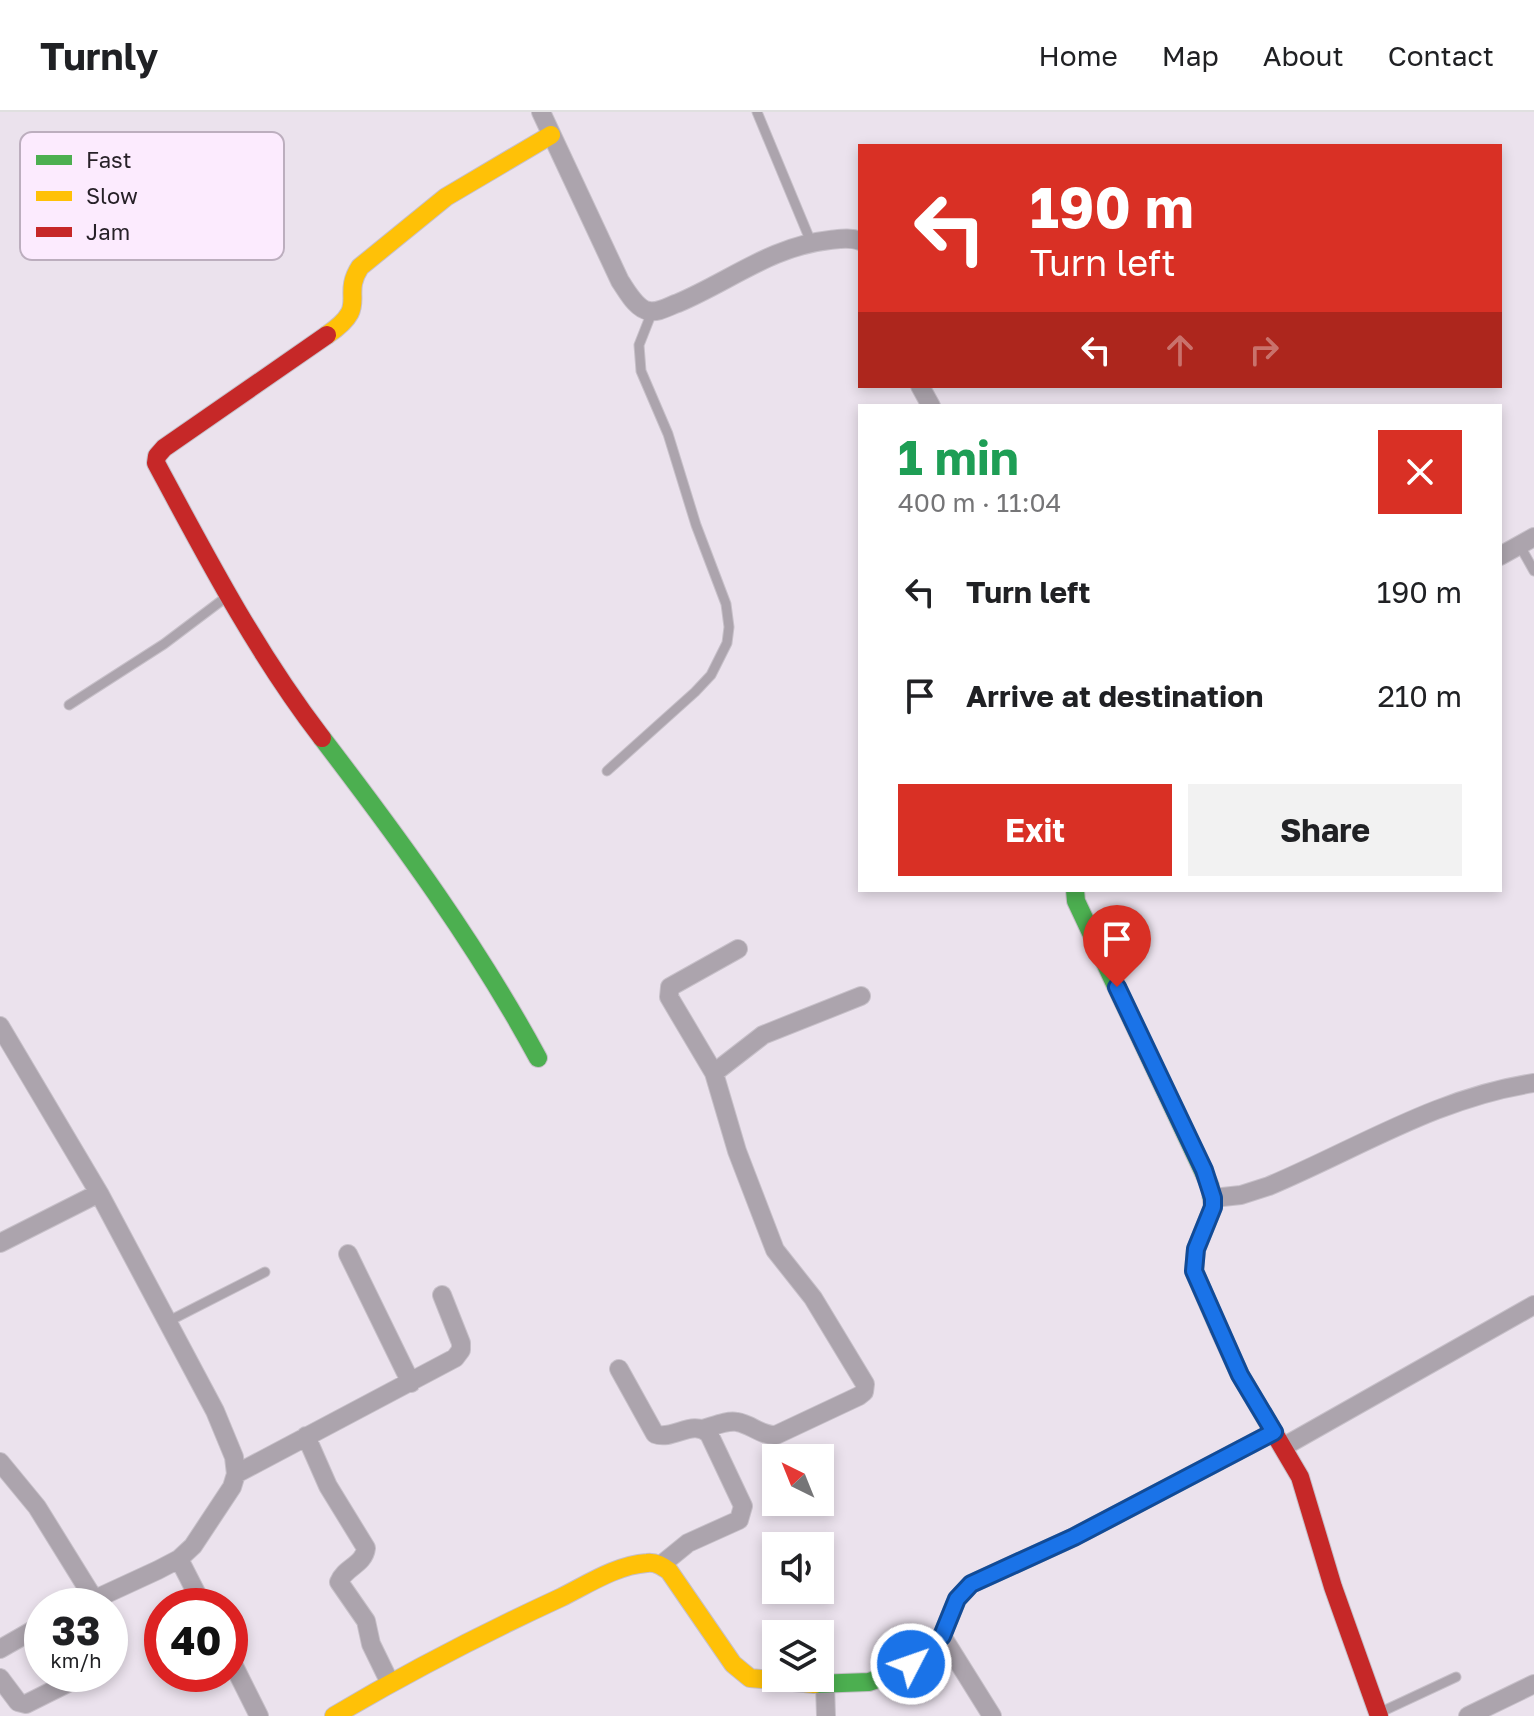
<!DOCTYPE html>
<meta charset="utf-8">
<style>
body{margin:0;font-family:"Golos Text",sans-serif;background:#f2f2f2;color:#202124;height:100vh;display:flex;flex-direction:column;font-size:30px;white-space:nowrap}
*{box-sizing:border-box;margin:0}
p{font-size:26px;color:#757577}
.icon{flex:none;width:44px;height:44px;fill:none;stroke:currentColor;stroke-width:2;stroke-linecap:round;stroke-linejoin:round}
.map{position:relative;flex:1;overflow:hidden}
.side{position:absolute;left:858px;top:292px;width:644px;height:488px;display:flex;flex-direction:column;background:#fff;border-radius:0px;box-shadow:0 4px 12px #0003}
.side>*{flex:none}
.hud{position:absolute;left:858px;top:32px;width:644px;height:244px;border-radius:0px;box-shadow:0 4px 12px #0003;background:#d93025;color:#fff;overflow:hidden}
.needle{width:52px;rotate:317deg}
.tools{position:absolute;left:762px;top:1332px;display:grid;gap:16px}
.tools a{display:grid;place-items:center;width:72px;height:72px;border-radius:0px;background:#fff;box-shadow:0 4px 12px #0003;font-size:40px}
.speed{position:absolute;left:24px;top:1476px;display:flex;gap:16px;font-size:40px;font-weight:700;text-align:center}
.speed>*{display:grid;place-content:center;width:104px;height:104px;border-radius:50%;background:#fff;box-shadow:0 4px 12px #0003;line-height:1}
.speed small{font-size:20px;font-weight:400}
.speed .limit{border:12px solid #d22;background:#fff;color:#111}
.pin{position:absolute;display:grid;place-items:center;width:68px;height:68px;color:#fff;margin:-82px -34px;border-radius:50% 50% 50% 0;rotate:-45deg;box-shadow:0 0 8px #0007}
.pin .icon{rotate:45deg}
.me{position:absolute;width:88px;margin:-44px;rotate:49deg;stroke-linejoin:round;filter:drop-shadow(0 0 6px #0008)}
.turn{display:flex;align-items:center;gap:28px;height:168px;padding:0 40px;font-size:36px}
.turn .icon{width:104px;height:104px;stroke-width:2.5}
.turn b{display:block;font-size:56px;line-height:68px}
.lanes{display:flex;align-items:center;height:76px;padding:0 40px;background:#0003;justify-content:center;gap:40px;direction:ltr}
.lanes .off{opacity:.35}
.round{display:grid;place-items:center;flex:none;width:84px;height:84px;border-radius:0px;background:#f2f2f2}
.head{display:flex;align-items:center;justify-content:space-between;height:136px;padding:0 40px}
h1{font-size:48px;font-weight:700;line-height:60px;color:#1e9e55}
.primary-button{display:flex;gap:16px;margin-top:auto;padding:16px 40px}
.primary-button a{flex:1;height:92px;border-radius:0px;background:#d93025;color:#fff;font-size:32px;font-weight:700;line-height:92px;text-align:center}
.primary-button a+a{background:#f2f2f2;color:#202124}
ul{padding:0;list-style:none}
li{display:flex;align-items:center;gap:24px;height:104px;padding:0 40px}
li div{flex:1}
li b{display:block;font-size:30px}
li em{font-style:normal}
header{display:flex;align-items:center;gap:48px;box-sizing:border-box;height:112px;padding:0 40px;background:#fff;border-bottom:2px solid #e0e0e0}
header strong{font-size:38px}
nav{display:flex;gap:44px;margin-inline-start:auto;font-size:28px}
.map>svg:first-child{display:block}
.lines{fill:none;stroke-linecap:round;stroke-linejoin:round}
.lane-casing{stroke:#c7c0c9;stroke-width:11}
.street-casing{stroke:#c7c0c9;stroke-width:20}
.fast-casing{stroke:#c7c0c9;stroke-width:20}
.slow-casing{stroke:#c7c0c9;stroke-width:20}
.jam-casing{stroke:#c7c0c9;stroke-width:20}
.lane{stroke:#aca4ad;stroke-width:9}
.street{stroke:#aca4ad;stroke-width:18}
.fast{stroke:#4caf50;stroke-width:18}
.slow{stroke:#ffc107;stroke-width:18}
.jam{stroke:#c62828;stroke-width:18}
.route-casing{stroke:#114b97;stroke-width:20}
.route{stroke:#1a73e8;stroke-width:14}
.key{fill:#fcebfe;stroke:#bcaebe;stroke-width:2}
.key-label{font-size:22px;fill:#272128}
</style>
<header>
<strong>Turnly</strong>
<nav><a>Home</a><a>Map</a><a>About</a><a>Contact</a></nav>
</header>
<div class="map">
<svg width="1534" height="1604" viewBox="0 0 1534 1604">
<rect width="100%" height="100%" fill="#ebe2ed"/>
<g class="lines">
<defs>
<path id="lane" d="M757,0l54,130
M1520,434l14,25
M69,593l95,-61 61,-46
M607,659l88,-79 16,-17 16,-32 2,-16 -3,-23 -30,-79 -28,-91 -27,-63 -2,-26 13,-33
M167,1210l98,-50
M1381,1600l75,-35"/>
<path id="street" d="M541,0l79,169c7,10 16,28 29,30 9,2 20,-5 29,-8 52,-22 94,-57 152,-63 10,-1 20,-3 30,1
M920,274l11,20
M1500,444l34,-19
M0,914l99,167 116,218 19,46 2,17 -4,13 -39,59 -14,13 -21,11 -78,36
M714,961l49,-38 98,-39
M1213,1086l28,-3 28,-9c88,-37 169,-89 265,-103
M0,1131l99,-50
M348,1142l63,129
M619,1257l36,65c18,7 38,-16 54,0l34,72 -4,14 -51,23 -27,22
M703,1317c11,-3 24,-9 34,-7 14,2 24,14 39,13l83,-39 5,-4 1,-8 -52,-86 -38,-48 -38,-99 -23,-78 -45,-76 1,-10 68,-38
M306,1324l22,50 38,62c-2,17 -21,19 -27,34l27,39 5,23 19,39
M1283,1335l251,-142
M0,1350l37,45 57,92
M236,1362l219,-116 6,-8v-7l-19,-48
M179,1447l24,47
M942,1524l50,80
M0,1537l42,-24
M230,1546l29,58
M0,1566l18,24 8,2 54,-27
M825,1573l1,31
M1468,1604l66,-32"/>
<path id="fast" d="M322,626c78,102 155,207 216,320
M1075,778l1,11 134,285 3,21 -17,42 -2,22 25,58
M815,1572l54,-2 23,-8 37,-23 13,-15 15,-37 14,-15 103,-47 200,-105"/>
<path id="slow" d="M327,223c44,-30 13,-37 33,-68l86,-70 105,-62
M334,1604c74,-44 150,-83 228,-119 26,-13 55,-32 85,-34 9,-1 15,3 22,8l64,93 17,14 65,6"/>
<path id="jam" d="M322,626c-66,-86 -115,-180 -166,-275l1,-7 7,-8 163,-113
M1219,1217l21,46 60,102 33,110 46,129"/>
</defs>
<use href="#lane" class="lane-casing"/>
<use href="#street" class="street-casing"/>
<use href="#fast" class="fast-casing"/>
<use href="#slow" class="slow-casing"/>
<use href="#jam" class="jam-casing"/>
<use href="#lane" class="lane"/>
<use href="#street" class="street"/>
<use href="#fast" class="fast"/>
<use href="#slow" class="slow"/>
<use href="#jam" class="jam"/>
</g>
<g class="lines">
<defs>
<path id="route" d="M911,1552l31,-28 15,-37 14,-15 103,-47 200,-105 -34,-57 -46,-104 2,-22 17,-42v-9l-9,-28 -87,-183"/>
</defs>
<use href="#route" class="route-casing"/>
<use href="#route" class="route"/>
</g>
<rect x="20" y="20" width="264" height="128" rx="12" class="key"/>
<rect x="36" y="43" width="36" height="10" fill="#4caf50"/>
<rect x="36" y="79" width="36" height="10" fill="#ffc107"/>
<rect x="36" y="115" width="36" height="10" fill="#c62828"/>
<g class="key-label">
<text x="86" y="56">Fast</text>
<text x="86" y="92">Slow</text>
<text x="86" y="128">Jam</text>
</g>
</svg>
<div class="tools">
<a><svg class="needle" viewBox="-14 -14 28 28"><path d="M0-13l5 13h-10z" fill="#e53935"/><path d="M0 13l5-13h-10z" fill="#757577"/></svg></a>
<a><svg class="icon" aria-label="sound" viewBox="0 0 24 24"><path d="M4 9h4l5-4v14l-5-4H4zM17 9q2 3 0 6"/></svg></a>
<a><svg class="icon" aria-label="layers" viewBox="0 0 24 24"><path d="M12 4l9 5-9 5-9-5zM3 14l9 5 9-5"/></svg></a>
</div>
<div class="speed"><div>33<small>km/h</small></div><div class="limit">40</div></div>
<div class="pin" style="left:1117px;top:875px;background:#d93025"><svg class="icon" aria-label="arrive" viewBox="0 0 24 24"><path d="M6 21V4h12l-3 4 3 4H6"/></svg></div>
<svg class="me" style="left:911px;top:1552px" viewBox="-20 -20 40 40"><circle r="17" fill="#1a73e8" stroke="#fff" stroke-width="3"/><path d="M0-11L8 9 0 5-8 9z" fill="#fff"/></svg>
<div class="hud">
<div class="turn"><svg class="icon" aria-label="left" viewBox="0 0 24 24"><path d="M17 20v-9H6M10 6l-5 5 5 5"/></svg><div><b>190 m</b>Turn left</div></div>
<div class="lanes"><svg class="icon" aria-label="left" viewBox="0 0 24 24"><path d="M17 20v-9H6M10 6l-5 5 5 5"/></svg><svg class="icon off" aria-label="ahead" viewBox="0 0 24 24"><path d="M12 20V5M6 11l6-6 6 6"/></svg><svg class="icon off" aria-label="right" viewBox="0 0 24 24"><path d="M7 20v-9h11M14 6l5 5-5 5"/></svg></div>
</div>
<section class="side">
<div class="head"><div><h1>1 min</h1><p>400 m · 11:04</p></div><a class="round" style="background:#d93025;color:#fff"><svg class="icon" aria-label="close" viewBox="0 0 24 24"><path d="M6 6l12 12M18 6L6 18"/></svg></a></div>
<ul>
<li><svg class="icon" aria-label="left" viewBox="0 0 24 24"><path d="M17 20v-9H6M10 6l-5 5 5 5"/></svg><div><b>Turn left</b></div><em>190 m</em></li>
<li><svg class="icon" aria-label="arrive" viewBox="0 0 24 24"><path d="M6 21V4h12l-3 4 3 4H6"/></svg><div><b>Arrive at destination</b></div><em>210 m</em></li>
</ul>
<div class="primary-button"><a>Exit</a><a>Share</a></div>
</section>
</div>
